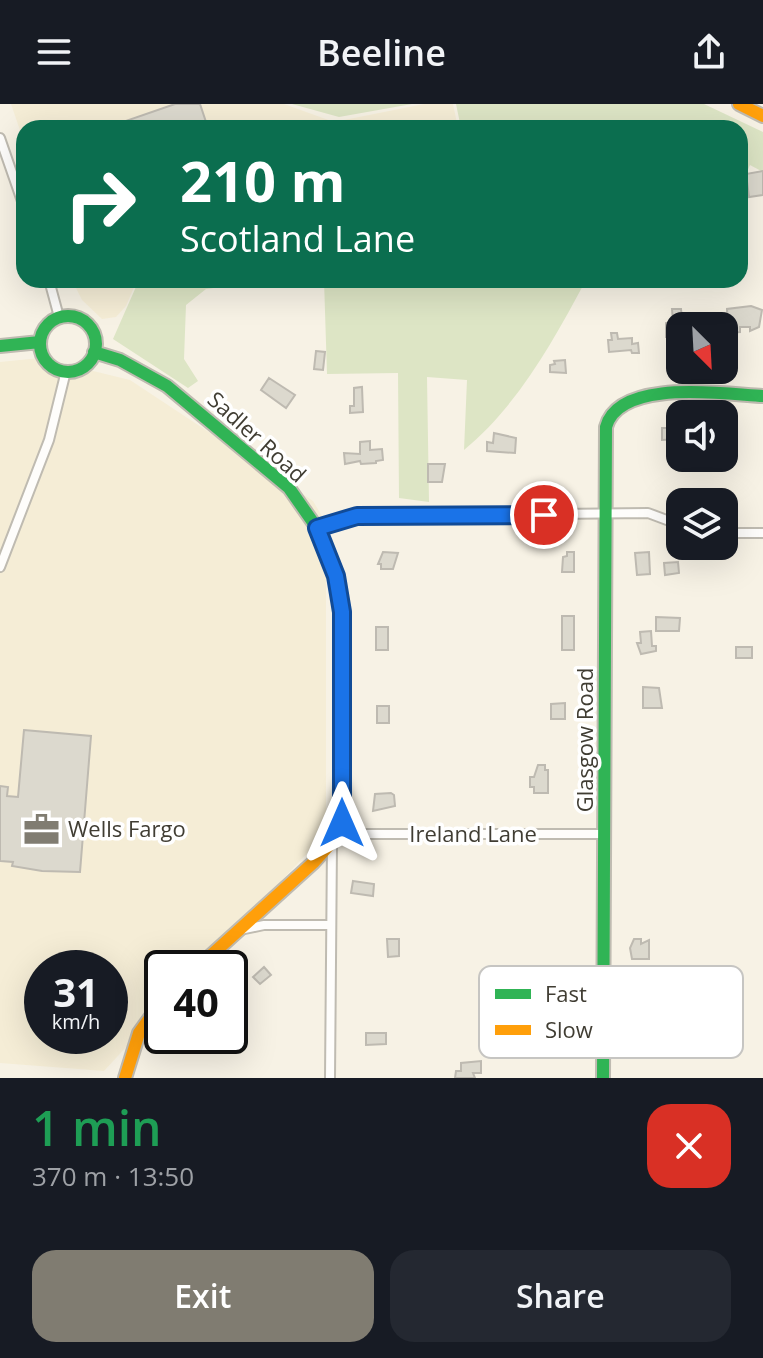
<!DOCTYPE html>
<meta charset="utf-8">
<style>
body{margin:0;font-family:"Open Sans",sans-serif;background:#242831;color:#f1f3f6;height:100vh;display:flex;flex-direction:column;font-size:30px;white-space:nowrap}
*{box-sizing:border-box;margin:0}
p{font-size:26px;color:#9ea1a6}
.icon{flex:none;width:44px;height:44px;fill:none;stroke:currentColor;stroke-width:2;stroke-linecap:round;stroke-linejoin:round}
.map{position:relative;height:974px;overflow:hidden}
.drawer{display:flex;flex-direction:column;background:#171b24;flex:1}
.drawer>*{flex:none}
.hud{position:absolute;left:16px;top:16px;width:732px;height:168px;border-radius:24px;box-shadow:0 8px 32px #0002;background:#0b6e4f;color:#fff;overflow:hidden}
.needle{width:52px;rotate:156deg}
.fabs{position:absolute;left:666px;top:208px;display:grid;gap:16px}
.fabs a{display:grid;place-items:center;width:72px;height:72px;border-radius:16px;background:#171b24;box-shadow:0 8px 32px #0002;font-size:40px}
.speed{position:absolute;left:24px;top:846px;display:flex;gap:16px;font-size:40px;font-weight:700;text-align:center}
.speed>*{display:grid;place-content:center;width:104px;height:104px;border-radius:50%;background:#171b24;box-shadow:0 8px 32px #0002;line-height:1}
.speed small{font-size:20px;font-weight:400}
.speed .limit{border:4px solid #111;border-radius:12px;background:#fff;color:#111}
.pin{position:absolute;display:grid;place-items:center;width:68px;height:68px;color:#fff;margin:-34px;border:4px solid #fff;border-radius:50%;box-shadow:0 2px 8px #0007}
.me{position:absolute;width:88px;margin:-44px;rotate:0deg;stroke-linejoin:round;filter:drop-shadow(0 0 6px #0008)}
.turn{display:flex;align-items:center;gap:28px;height:168px;padding:0 32px;font-size:36px}
.turn .icon{width:104px;height:104px;stroke-width:2.5}
.turn b{display:block;font-size:56px;line-height:68px}
.round{display:grid;place-items:center;flex:none;width:84px;height:84px;border-radius:24px;background:#242831}
.head{display:flex;align-items:center;justify-content:space-between;height:136px;padding:0 32px}
h1{font-size:48px;font-weight:600;line-height:60px;color:#1e9e55}
.cta{display:flex;gap:16px;margin-top:auto;padding:16px 32px}
.cta a{flex:1;height:92px;border-radius:24px;background:#807c71;color:#fff;font-size:32px;font-weight:600;line-height:92px;text-align:center}
.cta a+a{background:#242831;color:#f1f3f6}
header{display:flex;justify-content:space-between;align-items:center;height:104px;padding:0 32px;background:#171b24;font-size:36px;font-weight:600}
.map>svg:first-child{display:block}
.built{fill:#f5edd6;fill-rule:evenodd}
.green{fill:#dde5c5}
.building{fill:#dcd9ce;stroke:#bebab1;stroke-width:2}
.lines{fill:none;stroke-linecap:round;stroke-linejoin:round}
.street-casing{stroke:#bfbbb1;stroke-width:12}
.fast-casing{stroke:#bfbbb1;stroke-width:16}
.slow-casing{stroke:#bfbbb1;stroke-width:16}
.street{stroke:#fefdfb;stroke-width:8}
.fast{stroke:#30b455;stroke-width:12}
.slow{stroke:#ff9f0a;stroke-width:12}
.route-casing{stroke:#114b97;stroke-width:20}
.route{stroke:#1a73e8;stroke-width:14}
.labels{text-anchor:middle;stroke-width:7;stroke-linejoin:round;paint-order:stroke}
.street-label{font-size:22px;fill:#403d33;stroke:#fff}
.poi-label{font-size:22px;fill:#403d33;stroke:#fff;text-anchor:start}
.key{fill:#fff;stroke:#c6c5c2;stroke-width:2}
.key-label{font-size:22px;fill:#403d33}
</style>
<header><svg class="icon" aria-label="menu" viewBox="0 0 24 24"><path d="M4 6h16M4 12h16M4 18h16"/></svg>Beeline<svg class="icon" aria-label="share" viewBox="0 0 24 24"><path d="M12 15V3M7 8l5-5 5 5M5 13v7h14v-7"/></svg></header>
<div class="map">
<svg width="763" height="974" viewBox="0 0 763 974">
<rect width="100%" height="100%" fill="#f7f2e5"/>
<path class="built" d="M11,0h273l50,18 90,-18h29l5,24h-434v14z
M72,176h65l-11,26 -10,11 -14,2 -20,-19z
M40,254l90,22 183,121 13,22v310l-126,135h-38v40l-58,63 -104,-8v-701zM42,864h68v68h-68z"/>
<path class="green" d="M292,0h120l-73,13z
M456,0h248l59,28v40l-13,-7 -10,22v-59h-279z
M139,176h137l-70,9 -20,16 -2,54 14,22 -10,7 -75,-49z
M324,176h262c-34,63 -67,124 -122,170l3,-70 -40,-3 2,125 -30,-4 -1,-125 -71,1z"/>
<path class="building" d="M175,0h25l8,24h-93l-1,-3z
M763,67v24l-14,2 -3,-23z
M751,202l11,4 -3,17 -9,4v-4h-10v5l-12,1 -1,-24z
M672,205h9l1,10h-4l-1,4 13,-1v4h-10v11h-14v-14l7,-1z
M611,229h6l1,6 14,-1v6l6,-1 1,10h-7l-1,-3 -22,2 -1,-12h4z
M316,247l9,1 -2,18 -9,-1z
M565,256l1,13 -16,-1v-7l5,-1 -1,-3z
M269,274l26,17 -9,13 -25,-18z
M362,283l1,25 -13,1v-7h4v-18z
M662,324h18v11l-18,1z
M494,329l22,5 -1,15 -28,-2v-9l6,1z
M370,337v9l12,-1 1,11 -7,1v2l-15,1 -1,-3 -15,3 -1,-11 16,1v-12z
M428,360h17l-3,18h-14z
M383,448l15,1 -5,16h-12v-5h-3z
M567,448h7v20h-12l1,-15 4,-1z
M649,448l1,22 -13,1 -2,-22z
M678,458l1,11 -14,2 -1,-12z
M562,512h12v34h-12z
M656,513l24,1 -1,13h-23z
M376,523h12v23h-12z
M651,527l1,15h4v5l-15,3 -4,-11h4l-1,-11z
M736,543h16v11h-16z
M643,583l16,1 3,20h-19z
M565,599v16h-14v-15z
M377,602h12v17h-12z
M24,626l67,6 -11,136 -38,-1 -30,-5 1,-4 -13,-1v-75l8,1 -1,9 11,1z
M538,661h7v5h3v23h-14v-6h-4v-10h4z
M391,689l3,2 1,11 -22,5 2,-17z
M353,777l21,3 -1,12 -22,-3z
M387,835h12v17l-11,1z
M634,835h7v5l8,-4v19h-17l-2,-11z
M264,863l7,8 -11,9 -7,-7z
M366,929h20v11l-20,1z
M481,957v12h-8l2,5h-20l1,-7h5v-8z"/>
<g class="lines">
<defs>
<path id="street" d="M0,34l24,69
M49,176l10,37
M317,424l40,-12 291,-3 32,12
M724,429h39
M0,463l49,-127 17,-69
M344,724l13,6h247
M240,826l24,-5h67
M330,974l2,-234"/>
<path id="fast" d="M40 240a28 28 0 1 1 56 0a28 28 0 1 1-56 0Z
M0,242l40,-4
M94,248l26,8 47,26 122,102 28,40 19,48 6,36 -1,207 3,9 -11,13
M603,974l3,-651c13,-49 118,-33 157,-31"/>
<path id="slow" d="M739,0l24,12
M197,864l117,-106 19,-21
M125,974l14,-45 23,-32"/>
</defs>
<use href="#street" class="street-casing"/>
<use href="#fast" class="fast-casing"/>
<use href="#slow" class="slow-casing"/>
<use href="#street" class="street"/>
<use href="#fast" class="fast"/>
<use href="#slow" class="slow"/>
</g>
<g class="lines">
<defs>
<path id="route" d="M342,719v-211l-6,-36 -19,-48 40,-12 187,-1"/>
</defs>
<use href="#route" class="route-casing"/>
<use href="#route" class="route"/>
</g>
<defs>
<symbol id="office-bare" viewBox="-9 -9 18 18"><path d="M-6-3h4V-5.5h4V-3h4V5H-6ZM-1-4.5V-3h2v-1.5ZM-6 0V1H6V0Z" fill="#807c71" stroke="#fff" stroke-width="2.5" paint-order="stroke"/></symbol>
</defs>
<g fill-rule="evenodd">
<use href="#office-bare" x="16" y="700" width="51" height="51"/>
</g>
<g class="labels">
<g class="street-label">
<text transform="translate(257 333) rotate(42)" y="8">Sadler Road</text>
<text transform="translate(585 636) rotate(-90)" y="8">Glasgow Road</text>
<text x="473" y="738">Ireland Lane</text>
</g>
<g class="poi-label">
<text x="68" y="733">Wells Fargo</text>
</g>
</g>
<rect x="479" y="862" width="264" height="92" rx="12" class="key"/>
<rect x="495" y="885" width="36" height="10" fill="#30b455"/>
<rect x="495" y="921" width="36" height="10" fill="#ff9f0a"/>
<g class="key-label">
<text x="545" y="898">Fast</text>
<text x="545" y="934">Slow</text>
</g>
</svg>
<div class="fabs">
<a><svg class="needle" viewBox="-14 -14 28 28"><path d="M0-13l5 13h-10z" fill="#e53935"/><path d="M0 13l5-13h-10z" fill="#9ea1a6"/></svg></a>
<a><svg class="icon" aria-label="sound" viewBox="0 0 24 24"><path d="M4 9h4l5-4v14l-5-4H4zM17 9q2 3 0 6"/></svg></a>
<a><svg class="icon" aria-label="layers" viewBox="0 0 24 24"><path d="M12 4l9 5-9 5-9-5zM3 14l9 5 9-5"/></svg></a>
</div>
<div class="speed"><div>31<small>km/h</small></div><div class="limit">40</div></div>
<div class="pin" style="left:544px;top:411px;background:#d93025"><svg class="icon" aria-label="arrive" viewBox="0 0 24 24"><path d="M6 21V4h12l-3 4 3 4H6"/></svg></div>
<svg class="me" style="left:342px;top:719px" viewBox="-20 -20 40 40"><path d="M0-17L14 15 0 8-14 15z" fill="#1a73e8" stroke="#fff" stroke-width="4"/></svg>
<div class="hud">
<div class="turn"><svg class="icon" aria-label="right" viewBox="0 0 24 24"><path d="M7 20v-9h11M14 6l5 5-5 5"/></svg><div><b>210 m</b>Scotland Lane</div></div>
</div>
</div>
<section class="drawer">
<div class="head"><div><h1>1 min</h1><p>370 m · 13:50</p></div><a class="round" style="background:#d93025;color:#fff"><svg class="icon" aria-label="close" viewBox="0 0 24 24"><path d="M6 6l12 12M18 6L6 18"/></svg></a></div>
<div class="cta"><a>Exit</a><a>Share</a></div>
</section>
